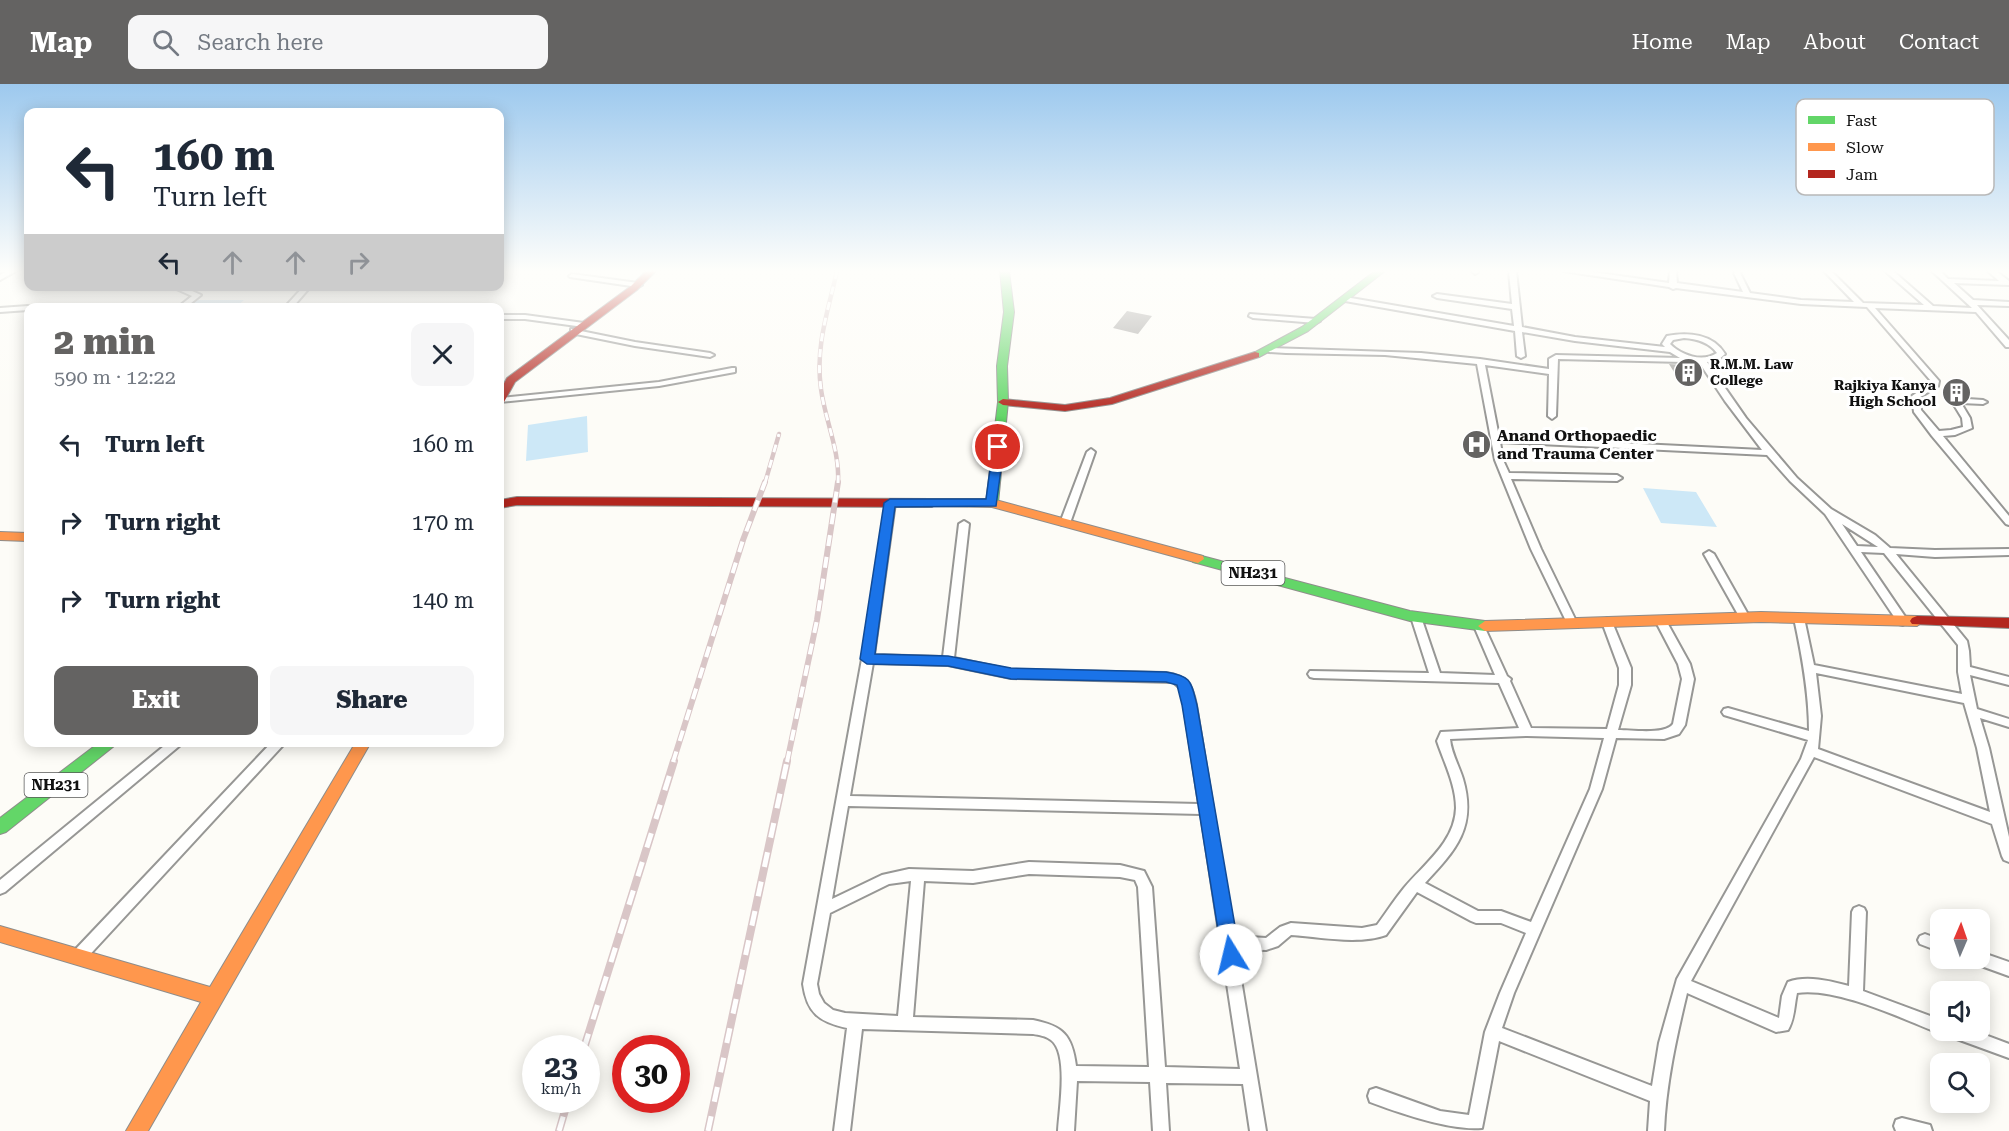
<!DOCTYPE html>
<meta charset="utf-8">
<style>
body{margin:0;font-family:"Roboto Serif",serif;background:#f6f6f7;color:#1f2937;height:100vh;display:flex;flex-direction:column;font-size:22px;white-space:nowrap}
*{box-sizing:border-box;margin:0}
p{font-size:20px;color:#747a83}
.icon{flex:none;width:33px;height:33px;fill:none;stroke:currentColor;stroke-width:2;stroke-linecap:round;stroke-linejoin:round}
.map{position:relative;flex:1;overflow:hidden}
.details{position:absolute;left:24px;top:219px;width:480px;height:444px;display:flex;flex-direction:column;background:#fff;border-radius:12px;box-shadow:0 3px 15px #0003}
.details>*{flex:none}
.banner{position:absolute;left:24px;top:24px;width:480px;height:183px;border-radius:12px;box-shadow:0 3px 15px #0003;background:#fff;color:#1f2937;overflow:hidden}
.needle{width:39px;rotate:2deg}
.fabs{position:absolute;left:1930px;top:825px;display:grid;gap:12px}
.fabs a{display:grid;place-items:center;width:60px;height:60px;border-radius:12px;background:#fff;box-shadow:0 3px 15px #0003;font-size:30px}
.speed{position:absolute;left:522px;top:951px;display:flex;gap:12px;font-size:30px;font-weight:700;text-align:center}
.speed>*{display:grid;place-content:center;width:78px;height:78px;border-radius:50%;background:#fff;box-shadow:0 3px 15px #0003;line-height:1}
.speed small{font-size:15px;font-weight:400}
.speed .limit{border:9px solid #d22;background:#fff;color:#111}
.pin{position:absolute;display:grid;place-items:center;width:51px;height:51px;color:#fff;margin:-26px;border:3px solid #fff;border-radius:50%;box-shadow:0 2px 6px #0007}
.me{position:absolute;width:66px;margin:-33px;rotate:351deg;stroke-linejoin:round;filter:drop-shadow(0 0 4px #0008)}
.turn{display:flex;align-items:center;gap:21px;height:126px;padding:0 30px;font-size:27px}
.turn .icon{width:78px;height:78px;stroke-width:2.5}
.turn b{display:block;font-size:42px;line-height:51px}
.lanes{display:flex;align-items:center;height:57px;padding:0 30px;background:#0003;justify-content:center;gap:30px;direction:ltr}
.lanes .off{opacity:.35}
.round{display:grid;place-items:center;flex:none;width:63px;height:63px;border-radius:12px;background:#f6f6f7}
.summary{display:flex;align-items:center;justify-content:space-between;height:102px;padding:0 30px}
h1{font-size:36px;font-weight:800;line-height:45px;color:#646362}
.primary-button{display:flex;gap:12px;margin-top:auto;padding:12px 30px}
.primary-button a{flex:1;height:69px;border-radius:12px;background:#646362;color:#fff;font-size:24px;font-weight:800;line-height:69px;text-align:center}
.primary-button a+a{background:#f6f6f7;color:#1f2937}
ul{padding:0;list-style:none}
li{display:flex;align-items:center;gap:18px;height:78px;padding:0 30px}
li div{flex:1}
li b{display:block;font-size:22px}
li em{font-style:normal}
header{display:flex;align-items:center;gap:36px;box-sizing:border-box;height:84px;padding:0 30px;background:#646362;color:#fff}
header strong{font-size:28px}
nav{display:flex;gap:33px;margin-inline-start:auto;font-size:21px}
.search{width:420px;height:54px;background:#f6f6f7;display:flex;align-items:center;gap:15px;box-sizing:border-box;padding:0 21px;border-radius:12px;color:#747a83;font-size:22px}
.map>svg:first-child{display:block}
.water{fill:#cde8f7}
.building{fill:#a19f9c}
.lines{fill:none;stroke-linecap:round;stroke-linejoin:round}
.street-casing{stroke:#979795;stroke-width:4}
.fast-casing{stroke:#8e8d8b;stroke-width:2}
.slow-casing{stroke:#8e8d8b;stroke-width:2}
.jam-casing{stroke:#8e8d8b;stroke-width:2}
.street{fill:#fffffe;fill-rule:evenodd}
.fast{fill:#63d668;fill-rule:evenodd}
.slow{fill:#ff974d;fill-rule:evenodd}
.jam{fill:#b3261e;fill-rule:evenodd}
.rail-far2-casing{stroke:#d9c6c7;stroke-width:4.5}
.rail-far1-casing{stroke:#d9c6c7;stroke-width:6}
.rail-casing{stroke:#d9c6c7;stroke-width:8}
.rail-far2{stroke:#fff;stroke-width:3;stroke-dasharray:8;stroke-linecap:butt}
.rail-far1{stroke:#fff;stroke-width:4;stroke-dasharray:11;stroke-linecap:butt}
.rail{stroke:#fff;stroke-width:5;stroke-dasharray:15;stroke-linecap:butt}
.route{fill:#1a73e8;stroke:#114b97;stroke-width:1.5}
.labels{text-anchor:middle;stroke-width:6;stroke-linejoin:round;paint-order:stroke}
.far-poi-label{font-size:14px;font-weight:bold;fill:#111;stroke:#fff;text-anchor:start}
.shield{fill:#fff;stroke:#585858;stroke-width:1.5}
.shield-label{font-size:15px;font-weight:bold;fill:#111}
.poi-label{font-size:16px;font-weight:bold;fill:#111;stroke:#fff;text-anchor:start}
.key{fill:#fff;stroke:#b8b8b8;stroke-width:1.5}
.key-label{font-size:16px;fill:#111}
</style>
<header>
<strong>Map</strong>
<div class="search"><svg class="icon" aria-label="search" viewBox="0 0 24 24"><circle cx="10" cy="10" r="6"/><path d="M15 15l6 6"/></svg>Search here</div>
<nav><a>Home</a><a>Map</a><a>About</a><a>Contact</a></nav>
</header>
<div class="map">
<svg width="2009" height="1047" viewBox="0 0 2009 1047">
<rect width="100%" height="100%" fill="#fdfcf7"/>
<path class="water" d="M193,216h51l-8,7 -54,1z
M587,332l1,36 -62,9 2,-36z
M1643,404l53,4 21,35 -56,-4z"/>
<path class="building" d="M1127,227l25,5 -14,18 -25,-6z
M1669,280l16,1 11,16 -17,-1z"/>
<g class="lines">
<defs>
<path id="street" d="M7,187h9l-16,9v-5z
M1472,187h6v1l-3,2z
M1509,187h7l6,56 53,10 90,10 -3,-3 5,-8c21,-4 46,-2 58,18l-7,6 -11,2 39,56 51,60 34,31 44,26 15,13 45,2 74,-1v6l-74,2 -39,-3 71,87 2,10 1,16 39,10v8l-39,-10 7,34 32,10v8l-29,-9 9,30 20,89v25l-5,-2 -2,-4 -10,-32 -178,-67 -123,224 88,37 3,-22 6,-14c19,-7 42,-1 61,4l3,-74 2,-4 5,-2 5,2 2,4 -3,79 78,29v10h31l37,14v14l-63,-23 -1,-2 -4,1c-38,-15 -104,-47 -144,-41 -3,13 -2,25 -9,37l-12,2 -89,-39c-11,46 -21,91 -23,138h-16l2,-30 -151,-60 -17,87c-30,3 -83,-15 -112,-26l-2,-6 2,-6 6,-2 64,23 29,4 16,-83 15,-39 26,-60 -25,-10h-25l-5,-2 -54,-29 -31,43c-27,10 -66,2 -95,0l-13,11 -12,4 -30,-1 30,182h-16l-7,-47 -77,-1 3,48h-16l-3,-49 -73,-1 -3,50h-16c1,-21 11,-78 -7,-91 -5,-4 -12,-5 -18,-6l-171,-5 -12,102h-16l13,-103c-28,-6 -40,-15 -44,-44l59,-325 25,-158 3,-1 5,3 -21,152 69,2 16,-133 5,-3 5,3 -15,134 57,12 155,3c22,3 26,12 30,32l38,231 32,2 14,-11 11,-4 71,5 15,-3c9,-12 17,-25 27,-37 20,-24 51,-46 52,-80 0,-23 -12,-46 -19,-67l4,-9 78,-4 -20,-45 -185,-5 -4,-1 -2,-3 2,-3 119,2 -18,-56 5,-4 5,4 19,56 55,2 -21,-49 5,-4 5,4 23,50 4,3 -1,2 21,47 76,1 12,-44v-17l-17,-46 5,-4 5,4 19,46v17l-13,45c14,0 47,5 55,-6l9,-45 -4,-15 -23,-44 1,-3h8l26,47 4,15 -9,46 -6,9 -15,5 -48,-1 -14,51 -88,204 -12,35 150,58 7,-43 18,-64 124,-220 7,-19 -84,-25 -2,-3 2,-3 4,-1 81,23c0,-38 -7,-76 -15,-113l1,-3h8l1,3 10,47 148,29 -4,-22v-27l-74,-92 -23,-1 47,69 -5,4 -4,-1 -74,-110 -35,-33 -23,-26 -267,-13 3,18 6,13 108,2 5,3 -5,3 -106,-2 30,70 36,74 -5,4 -5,-4 -36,-74 -36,-89 -18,-96 -92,-9 -99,-2 -17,-1 -4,-2 4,-2 152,5 59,6 69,10v-10l7,-4 124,3 -10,-6 -95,-11 -53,-9 3,24 -4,2 -4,-2 -2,-25 -170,-30 -4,-2 4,-2 169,29 -2,-17 -75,-11 -4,-2 4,-2 75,10zM1684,254c13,1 25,4 33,15 -15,10 -36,2 -47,-9l3,-4zM1558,275l125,3 18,3 24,36 37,49 -263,-13 -14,-72 64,9 -1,42 4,3 4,-3zM1842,440l36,23 -21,-1zM873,579l75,2 63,13 162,4 7,6 3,11 16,105 -349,-8zM1816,589l148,30 13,45 13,64 -172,-63 3,-33zM1527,652l77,2 -14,51 -59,133 -30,-11h-23l-53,-28c31,-33 52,-56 38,-104 -4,-13 -12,-27 -13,-40zM848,722l353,8 39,255 -75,-2 -13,-180 -8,-16 -24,-6 -91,-3 -56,9 -64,-2 -27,6 -50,24zM1029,790l91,3 15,3 3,7 11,180 -73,-1c-4,-31 -13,-40 -43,-46l-120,-3 11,-136 49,2zM911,797l-13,135 -53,-3 -12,-3 -9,-7 -5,-9 -2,-10 13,-71 59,-29z
M1563,187h22l84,12 1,-12h6l1,12 66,9 -9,-19 5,-2 11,22 51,7 53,2 -30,-31h7l32,32 61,2 -39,-34h8l40,35 39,2 -40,-37h8l8,8 51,2 -11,-10h8l13,10v4l-55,-2 19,17 36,2v4l-32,-1 32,35v7h-3l-30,-35 -101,-4 64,73 -1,5 -18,11 1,13 18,21 12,-1 12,-3 -1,-9 -11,-18 1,-2 31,2 4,2 -4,2 -22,-1 9,15 2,10 -17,7 -12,1 66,80v9l-3,-1 -74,-88 -18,-24 -2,-16 19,-13v-2l-64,-74 -66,-3 -125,-16 -3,1 -4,-2z
M572,190l66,9 4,2 -4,2 -68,-10 -1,-1z
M170,202h11l20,9 -16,13h-8l15,-12z
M304,202h7l-19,22h-8z
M343,202h31l1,1 -4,2 -25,-1z
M28,222l3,2h-3v2l-28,2v-4z
M1250,230l66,5 4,2 -4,2 -63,-5 -4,-2z
M500,231h25l59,8 4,2 -4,2 -59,-8h-25z
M571,245l64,13 75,11 4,2 -4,2 -75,-11 -64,-13z
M732,284h3v4l-76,14 -159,16v-4l159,-16z
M1091,365l4,3 -25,71 -2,2h-6l-2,-2 27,-71z
M1709,467l5,3 36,64 -1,3h-8l-1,-3 -36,-64z
M169,658h15l-179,150 -5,2v-14z
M272,658h14l-203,220 -5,1 -5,-1 -2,-5 2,-5z
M1925,850l16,6v12l-21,-8 -2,-4 2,-4z
M1980,868l29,10v14l-36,-13 -2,-5h9z
M1902,1034l28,7 2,6h-36l-2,-5 2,-6z"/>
<path id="fast" d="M1000,187h9l5,41 -7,54 1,36 -10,101 -6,4 -6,-4 12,-101 -1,-36 7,-54z
M1375,187h10l-77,60 -49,26h-8l-1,-2 52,-28z
M1198,471l212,56 75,10 7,5 -7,5 -75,-10 -217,-59 -1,-3z
M100,658h19l-113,90 -6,2v-16z"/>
<path id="slow" d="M932,415h60l211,57 1,3 -6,4 -206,-56 -64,-1 -2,-3z
M0,448l28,1v8l-28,-1z
M1761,528l156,4 7,5 -7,5 -156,-4 -276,9 -7,-5 7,-5z
M356,658h15l-223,389h-22l75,-129 -201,-60v-16l210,61z"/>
<path id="jam" d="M646,187h10l-19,19 -122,92 -11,20 -4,1v-12l7,-13 124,-92z
M1255,268l4,1v4l-147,47 -47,7 -62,-6 -5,-3 5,-3 62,6 45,-7z
M517,413l415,2 6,4 -6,4 -415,-2 -17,3v-8z
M1917,532l92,2v10l-97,-4 -2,-3 2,-3z"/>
</defs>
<use href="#street" class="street-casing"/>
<use href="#fast" class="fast-casing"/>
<use href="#slow" class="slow-casing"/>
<use href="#jam" class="jam-casing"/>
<use href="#street" class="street"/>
<use href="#fast" class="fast"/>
<use href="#slow" class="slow"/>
<use href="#jam" class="jam"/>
<defs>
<path id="rail-far2" d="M837,187c-9,40 -22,76 -16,118 4,31 19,62 17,94
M765,399l14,-49"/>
<path id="rail-far1" d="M673,678l70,-222 22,-58
M787,678l30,-142 21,-138"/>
<path id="rail" d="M584,964l90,-287
M559,1047l9,-31
M708,1047l79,-370"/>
</defs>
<use href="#rail-far2" class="rail-far2-casing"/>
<use href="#rail-far1" class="rail-far1-casing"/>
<use href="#rail" class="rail-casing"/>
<use href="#rail-far2" class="rail-far2"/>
<use href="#rail-far1" class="rail-far1"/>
<use href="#rail" class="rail"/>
</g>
<linearGradient id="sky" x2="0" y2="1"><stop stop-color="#9dc9ee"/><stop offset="0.56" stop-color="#fefefb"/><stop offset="1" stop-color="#fefefb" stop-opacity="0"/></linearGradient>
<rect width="2009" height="334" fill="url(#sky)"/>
<path class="route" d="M998,360l6,3 -8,59 -101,1 -20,147 73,2 63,12 155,4c26,4 25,10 31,33l43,250 -3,6 -6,2 -7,-2 -2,-6 -40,-250 -5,-20 -11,-3 -155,-3 -63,-13 -81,-2 -7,-5 24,-156 6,-4h96l7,-52z"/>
<defs>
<symbol id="building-disc" viewBox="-11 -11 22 22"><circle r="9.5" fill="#646362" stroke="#fff"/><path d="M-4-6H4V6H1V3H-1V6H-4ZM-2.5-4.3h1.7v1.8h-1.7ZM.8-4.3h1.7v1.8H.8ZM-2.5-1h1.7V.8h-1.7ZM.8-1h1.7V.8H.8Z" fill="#fff"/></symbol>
<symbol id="hospital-disc" viewBox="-11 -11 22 22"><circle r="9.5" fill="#646362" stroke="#fff"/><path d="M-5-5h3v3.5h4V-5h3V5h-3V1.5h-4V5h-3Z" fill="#fff"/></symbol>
</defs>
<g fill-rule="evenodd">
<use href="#building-disc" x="1672" y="272" width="33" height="33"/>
<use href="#building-disc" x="1940" y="292" width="33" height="33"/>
<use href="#hospital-disc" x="1460" y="344" width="33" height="33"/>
</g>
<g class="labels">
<g class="far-poi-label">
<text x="1710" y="285">R.M.M. Law<tspan x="1710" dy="16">College</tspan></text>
<text x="1936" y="306" text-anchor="end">Rajkiya Kanya<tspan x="1936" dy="16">High School</tspan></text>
</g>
<g class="shield">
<rect x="1221.5" y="477" width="63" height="24" rx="4.5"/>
<rect x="24.5" y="689" width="63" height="24" rx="4.5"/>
</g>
<g class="shield-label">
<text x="1253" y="494">NH231</text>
<text x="56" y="706">NH231</text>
</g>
<g class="poi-label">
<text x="1497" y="357">Anand Orthopaedic<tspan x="1497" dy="18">and Trauma Center</tspan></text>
</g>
</g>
<rect x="1796" y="15" width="198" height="96" rx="9" class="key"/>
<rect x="1808" y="32" width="27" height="8" fill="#63d668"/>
<rect x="1808" y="59" width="27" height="8" fill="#ff974d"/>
<rect x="1808" y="86" width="27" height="8" fill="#b3261e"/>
<g class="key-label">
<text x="1846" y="42">Fast</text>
<text x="1846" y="69">Slow</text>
<text x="1846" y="96">Jam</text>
</g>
</svg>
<div class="fabs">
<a><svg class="needle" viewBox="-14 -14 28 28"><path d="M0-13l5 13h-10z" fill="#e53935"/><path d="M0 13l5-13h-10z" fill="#747a83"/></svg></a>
<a><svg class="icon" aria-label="sound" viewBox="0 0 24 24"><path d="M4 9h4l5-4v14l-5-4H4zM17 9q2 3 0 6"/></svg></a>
<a><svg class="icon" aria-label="search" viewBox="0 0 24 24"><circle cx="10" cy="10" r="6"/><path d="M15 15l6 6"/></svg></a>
</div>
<div class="speed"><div>23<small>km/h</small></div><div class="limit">30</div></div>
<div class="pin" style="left:998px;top:363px;background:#d93025"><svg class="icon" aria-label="arrive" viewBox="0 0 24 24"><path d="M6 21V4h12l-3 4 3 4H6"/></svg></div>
<svg class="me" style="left:1231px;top:871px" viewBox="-20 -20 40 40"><circle r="19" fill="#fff"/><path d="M0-13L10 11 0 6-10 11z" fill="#1a73e8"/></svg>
<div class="banner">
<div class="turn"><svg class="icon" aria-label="left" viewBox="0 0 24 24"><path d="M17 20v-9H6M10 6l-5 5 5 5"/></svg><div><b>160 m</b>Turn left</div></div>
<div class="lanes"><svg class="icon" aria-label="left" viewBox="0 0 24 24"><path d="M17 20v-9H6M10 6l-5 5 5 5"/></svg><svg class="icon off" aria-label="ahead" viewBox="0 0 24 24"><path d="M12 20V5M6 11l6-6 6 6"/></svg><svg class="icon off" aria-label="ahead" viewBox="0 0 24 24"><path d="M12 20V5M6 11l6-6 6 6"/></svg><svg class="icon off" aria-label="right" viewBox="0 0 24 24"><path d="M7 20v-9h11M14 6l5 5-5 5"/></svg></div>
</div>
<section class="details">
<div class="summary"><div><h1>2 min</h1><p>590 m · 12:22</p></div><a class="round"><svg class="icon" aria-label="close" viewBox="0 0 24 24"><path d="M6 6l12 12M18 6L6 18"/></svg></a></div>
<ul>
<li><svg class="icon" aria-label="left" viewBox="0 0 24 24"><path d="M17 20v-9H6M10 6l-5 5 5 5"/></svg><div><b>Turn left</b></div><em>160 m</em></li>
<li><svg class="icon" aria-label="right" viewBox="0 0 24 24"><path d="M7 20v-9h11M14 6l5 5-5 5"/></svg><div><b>Turn right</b></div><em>170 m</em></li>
<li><svg class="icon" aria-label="right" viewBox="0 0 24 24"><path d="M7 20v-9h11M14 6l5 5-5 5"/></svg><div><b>Turn right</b></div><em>140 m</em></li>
</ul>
<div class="primary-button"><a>Exit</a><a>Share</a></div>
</section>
</div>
